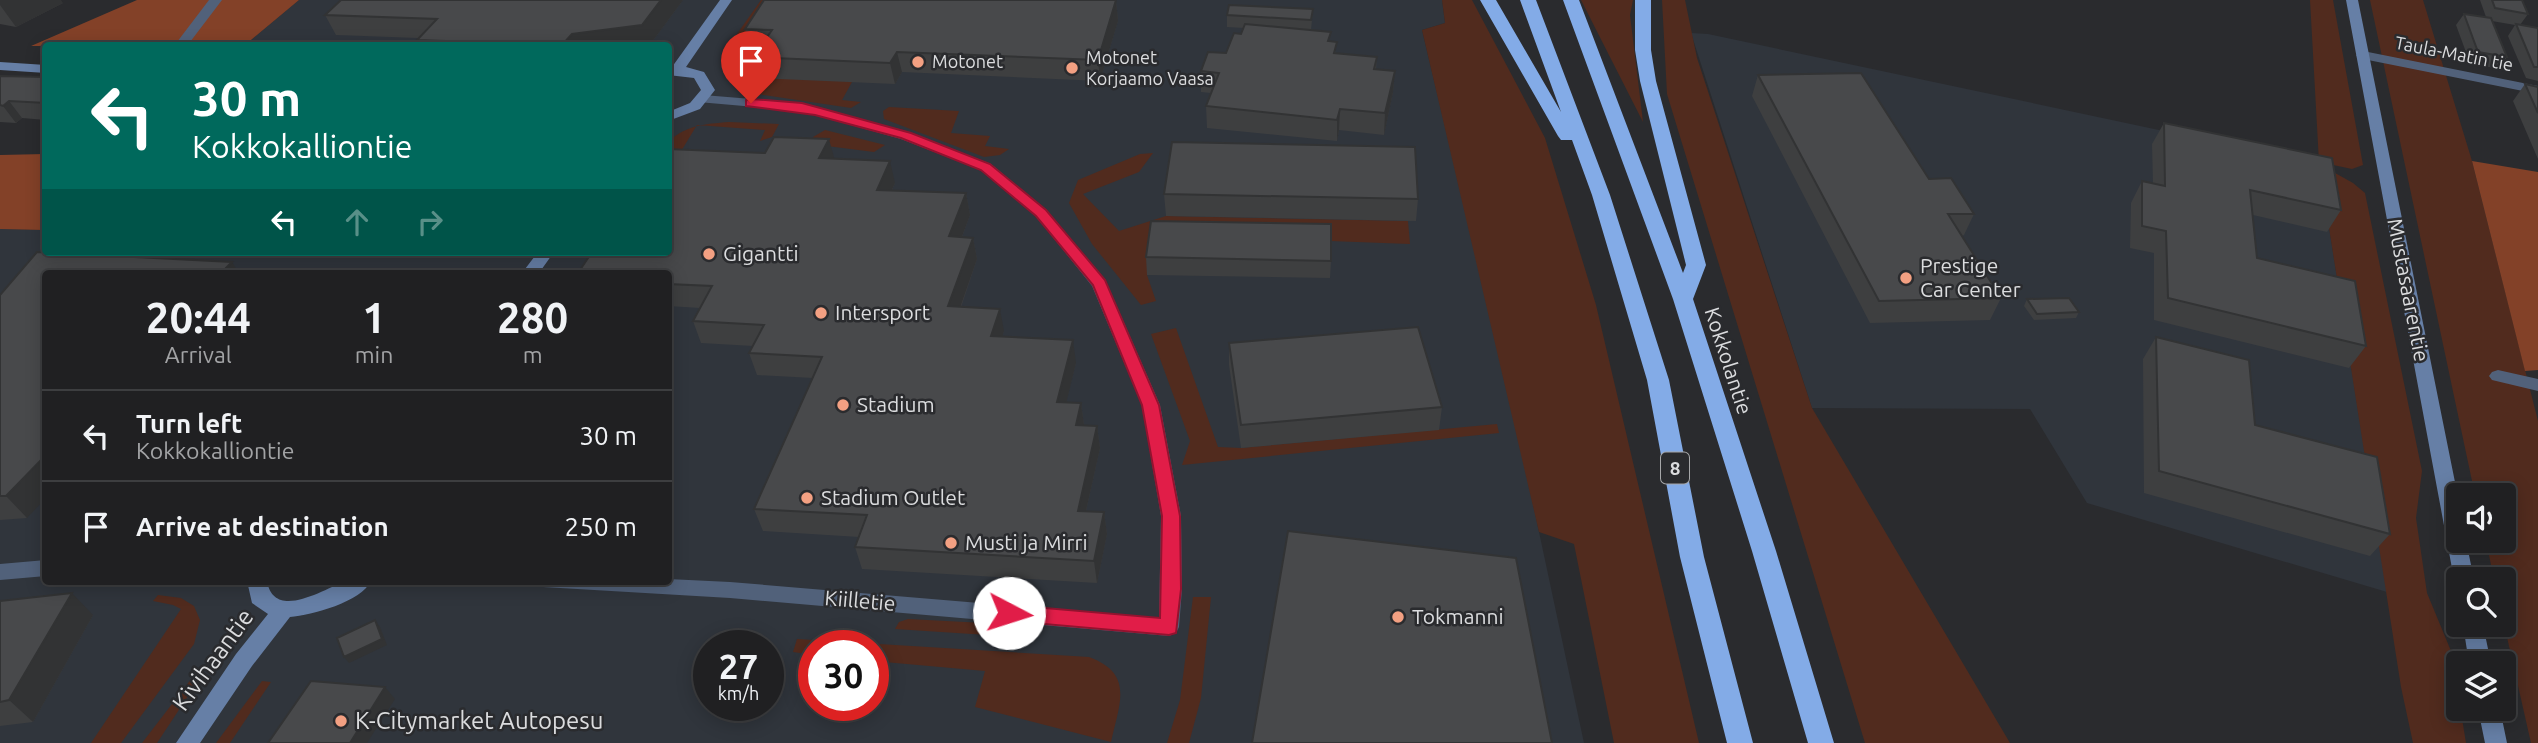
<!DOCTYPE html>
<style>
body{margin:0;font-family:Ubuntu,sans-serif;background:#28282a;color:#f1f3f6;height:100vh;display:flex;flex-direction:column;font-size:26px;white-space:nowrap}
*{box-sizing:border-box;margin:0}
p{font-size:23px;color:#a2a3a5}
.icon{flex:none;width:38px;height:38px;fill:none;stroke:currentColor;stroke-width:2;stroke-linecap:round;stroke-linejoin:round}
.map{position:relative;flex:1;overflow:hidden}
.details{position:absolute;left:42px;top:270px;width:630px;height:315px;display:flex;flex-direction:column;background:#202022;border-radius:7px;box-shadow:0 4px 18px #0003,0 0 0 2px #3d3e40}
.details>*{flex:none}
.banner{position:absolute;left:42px;top:42px;width:630px;height:214px;border-radius:7px;box-shadow:0 4px 18px #0003,0 0 0 2px #3d3e40;background:#00695c;color:#fff;overflow:hidden}
.fabs{position:absolute;left:2446px;top:483px;display:grid;gap:14px}
.fabs a{display:grid;place-items:center;width:70px;height:70px;border-radius:7px;background:#202022;box-shadow:0 4px 18px #0003,0 0 0 2px #3d3e40;font-size:35px}
.speed{position:absolute;left:693px;top:630px;display:flex;gap:14px;font-size:35px;font-weight:700;text-align:center}
.speed>*{display:grid;place-content:center;width:91px;height:91px;border-radius:50%;background:#202022;box-shadow:0 4px 18px #0003,0 0 0 2px #3d3e40;line-height:1}
.speed small{font-size:18px;font-weight:400}
.speed .limit{border:10px solid #d22;background:#fff;color:#111}
.pin{position:absolute;display:grid;place-items:center;width:60px;height:60px;color:#fff;margin:-72px -30px;border-radius:50% 50% 50% 0;rotate:-45deg;box-shadow:0 0 7px #0007}
.pin .icon{rotate:45deg}
.me{position:absolute;width:77px;margin:-38px;rotate:95deg;stroke-linejoin:round;filter:drop-shadow(0 0 5px #0008)}
.turn{display:flex;align-items:center;gap:24px;height:147px;padding:0 35px;font-size:32px}
.turn .icon{width:91px;height:91px;stroke-width:2.5}
.turn b{display:block;font-size:49px;line-height:60px}
.lanes{display:flex;align-items:center;height:66px;padding:0 35px;background:#0003;justify-content:center;gap:35px;direction:ltr}
.lanes .off{opacity:.35}
.eta{display:flex;justify-content:space-evenly;align-items:center;height:119px;text-align:center}
.eta b{font-size:42px;font-weight:700;line-height:49px}
ul{padding:0;list-style:none}
li{display:flex;align-items:center;gap:21px;height:91px;padding:0 35px;border-top:2px solid #3d3e40}
li div{flex:1}
li b{display:block;font-size:26px}
li em{font-style:normal}
.map>svg:first-child{display:block}
.built{fill:#30353c;fill-rule:evenodd}
.green{fill:#512b1e}
.forest{fill:#834128}
.lines{fill:none;stroke-linecap:round;stroke-linejoin:round}
.street{fill:#51617a;fill-rule:evenodd}
.secondary{fill:#667fa6;fill-rule:evenodd}
.highway{fill:#83abe7;fill-rule:evenodd}
.wall{fill:#3e3f40}
.shaded-wall{fill:#323334}
.building{fill:#48494b;stroke:#323334;stroke-width:2}
.route{fill:#e11d48;stroke:#92132f;stroke-width:2}
.poi-dot{fill:#f3a082;stroke:#2a2b2e;stroke-width:2.5}
.labels{text-anchor:middle;stroke-width:5;stroke-linejoin:round;paint-order:stroke}
.far-street-label{font-size:18px;fill:#dbdcde;stroke:#2a2b2e}
.far-poi-label{font-size:18px;fill:#dbdcde;stroke:#2a2b2e;text-anchor:start}
.shield{fill:#2a2b2e;stroke:#a6a7a9;stroke-width:2}
.shield-label{font-size:19px;font-weight:bold;fill:#dbdcde}
.poi-label{font-size:21px;fill:#dbdcde;stroke:#2a2b2e;text-anchor:start}
.street-label{font-size:21px;fill:#dbdcde;stroke:#2a2b2e}
.near-street-label{font-size:24px;fill:#dbdcde;stroke:#2a2b2e}
.near-poi-label{font-size:24px;fill:#dbdcde;stroke:#2a2b2e;text-anchor:start}
</style>
<div class="map">
<svg width="2538" height="743" viewBox="0 0 2538 743">
<rect width="100%" height="100%" fill="#2a2b2e"/>
<path class="built" d="M299,0h1143l3,23 -23,7 94,394 68,319h-1584v-514l43,1 2,-3 1,25h622v-206l-423,-1zM46,273h622v308h-622zM709,646h59v59h-59zM814,646h59v59h-59z
M1691,33l17,1 611,130 68,428 -300,-89 -57,-94 -218,-1z"/>
<path class="green" d="M761,0h23l-32,49 26,1 74,32 -10,18 19,2 -10,6 -94,-14 -1,-12c-15,-6 -30,-13 -31,-31z
M1442,0h30l73,138 51,167 103,438h-85l-40,-199 -35,-12 -117,-502 23,-7z
M1581,0h52l-3,15 13,107z
M1662,0h23l12,58 115,350 198,335h-145l-198,-649z
M2310,0h23l30,165 -11,4 -33,-7z
M2370,0h53l49,161 66,260v322h-7l-27,-119v-45h-10l-8,-38h18v-46h-29z
M889,107l70,4 -8,22 39,3 -5,10 24,3 -9,6 -16,2 -100,-38 -1,-8z
M729,122l50,2 -7,13 -12,4 5,-11 -68,-5 -28,46v-30c18,-16 36,-17 60,-19z
M825,130l60,15 -11,7 -63,-8 2,-7z
M1153,153l-14,19 -56,22 36,37 47,-15 242,5 2,23 -80,-3 -183,34 9,26 -15,4 -49,-61 -23,-41 9,-23 62,-26z
M2319,164l34,19 12,10 57,278 -6,47 11,75 24,58 15,92h-53l-12,-56z
M1176,328l42,119 23,1 256,-24 2,9 -317,32 8,-24 -39,-107z
M158,595l23,3 13,8 6,14 -6,24 -73,99h-30l90,-134 -8,-4 -20,-4z
M1193,597h18l-10,101 -12,45h-22l13,-43z
M908,619l76,4 41,12 -6,2 -124,-8 4,-7z
M797,639l292,18c46,17 30,47 22,85l-136,-35 10,-36 -112,-10v-15h-59v9l-21,-3z
M192,678h8l-43,65h-15z
M262,681l9,1 -41,61h-14z"/>
<path class="forest" d="M137,0h162l-54,45 -214,1z
M45,154v73l-2,3 -43,-1v-74z
M2472,161l66,11v198l-13,1z"/>
<g class="lines">
<path class="street" d="M209,0h13l-35,46h-13z
M2363,51l175,35v8l-180,-36 -2,-3z
M703,95l99,8 109,30 80,31 55,46 61,74 53,121 21,111 1,73 -3,38 -3,6 -7,3 -439,-38 -187,-11 -3,-6h128v-2l62,3 429,36 2,-102 -19,-111 -50,-119 -56,-70 -55,-46 -80,-31 -100,-28 -103,-9v-6z
M2498,370l40,9v12l-46,-11 -3,-4 3,-4z
M46,560v16l-46,4v-16z"/>
<path class="secondary" d="M720,0h12l-46,67 18,5 11,18 -15,19 -32,12v-9l22,-9 11,-13 -7,-12 -26,-3v-8h4z
M2346,0h12l101,502v39h7l8,38h-15v6l-5,-6z
M0,62l46,3v8l-46,-3z
M538,252h16l-15,21h-17z
M247,581h20c7,40 55,9 77,1 8,-3 19,-1 27,-1 -10,21 -59,34 -81,36l-38,49 -52,77h-24l60,-89 32,-40 -16,-11z
M2463,625h20l8,38h-22z
M2478,709h22l7,34h-22z"/>
<path class="highway" d="M1480,0h16l65,112 -41,-112h16l74,195 59,185 35,177 49,186h-26l-47,-186 -33,-177 -55,-185 -20,-55h-11l-3,-4z
M1563,0h16l104,273 3,-8 -46,-184 -5,-31v-50h16v50l5,31 50,184 -13,34 83,252 58,192h-26l-56,-192 -79,-252z"/>
</g>
<path class="wall" d="M0,0l63,3 -47,24 -16,-3z
M683,0l-34,46h-230l-2,-6 1,-2 -82,-3 -11,-20z
M1116,0l2,21 -18,60 -198,-9 -7,12 -136,-6 -6,-21 5,-8h-7l-6,-20z
M2480,0h42l6,14 -8,11 18,3v53l-12,-3 -18,-42 7,-11 -23,-4 15,36 -8,12 -29,-6 -14,-38 8,-11 22,3z
M1313,9l-2,21 20,12 5,11 41,4 -1,12 19,2 -2,21 -9,43 -45,-5 -2,11 -130,-13 -1,-22 5,-13 -10,-1v-21l25,-18 15,-19 3,-6 -17,-1v-12z
M1758,75l171,104 45,35 -10,21 -2,1 39,62 -11,22 -120,3 -118,-227z
M0,76l46,1v43l-24,-2 -6,5 -16,-1z
M2525,84l13,3v72l-25,-58z
M2164,123l177,87 -14,22 -74,-17 4,43 109,88 -17,22 -195,-48v-67l-24,-5 1,-45 11,-22 11,3 -1,-40z
M834,159l61,24 -3,7 74,3 4,22 -8,22 11,1 4,21 -16,48 43,24 -2,6 74,26 -10,39 15,1 3,22 13,1 3,22 -14,63 18,1 3,22 -10,49 -235,-14 -7,-22 4,-10 -96,-6 -9,-22 59,-131 -56,-3 -8,-22 4,-7 -52,-3 -8,-22 7,-13 -32,-2v-33h-87l-1,-3z
M1164,194l254,5 -2,22 -250,-5z
M1146,257l185,4 -1,17 -183,-3z
M0,295l27,223 -27,2z
M2027,299l52,13 -3,6 -42,2 -10,-14z
M2156,337l99,88 135,109 -20,22 -226,-63 -1,-134z
M1229,343l213,64 -3,23 -198,18 -12,-83z
M0,601l93,14 -60,107 -33,4z"/>
<path class="shaded-wall" d="M0,0h61l2,3 -47,24 -16,-22z
M661,0h22l-34,46 -87,-1 10,-11z
M1116,0l2,21 -18,60 -2,-21z
M897,52l5,20 -7,12 -5,-21z
M1395,71l-2,21 -9,43 1,-22z
M9,101l13,17 -6,5 -13,-17z
M1340,109l-1,21 -2,11v-21z
M829,139l6,22 -16,-3z
M890,161l5,22 -13,28 -5,-21z
M966,193l4,22 -16,43 -5,-22z
M973,238l4,21 -24,69 -5,-22z
M232,262l7,11h-18z
M1000,309l4,22 -9,28 -4,-23z
M1073,340l3,23 -15,61 -4,-22z
M1081,403l3,22h-8z
M1097,426l3,22 -19,85 -3,-22z
M46,455v43l-19,20 -21,-22z
M1104,512l3,22 -10,49 -3,-22z
M72,593l21,22 -60,107 -24,-22z
M375,620l5,7 7,18 -38,18 -5,-6z
M385,687l10,12 -28,44h-17z"/>
<path class="building" d="M341,0h320l-19,25 -70,9 -10,11 -145,-5 20,-21 -112,-4z
M764,0h352l-18,60 -201,-8 -7,11 -137,-6 19,-27 -27,-1z
M2492,0h30l6,14 -33,-6z
M1229,5l84,4 -2,11 -84,-5z
M2464,14l27,4 16,39 -29,-5z
M1245,24l86,8 -3,9 9,1 -3,11 43,4 -3,12 21,2 -10,42 -45,-4 -3,11 -131,-14 13,-33 -18,-2 7,-19 18,1 8,-20 7,1z
M2516,24l22,4v39h-4z
M1861,73l68,106 22,-1 23,36h-26l53,84 -122,3 -121,-226z
M0,76l46,1v26l-37,-2 -6,5 -3,-1z
M2525,84l13,3v26z
M2164,123l168,35 9,52 -91,-20 7,68 98,23 11,65 -198,-48 -2,-67 -24,-5v-45l23,5z
M774,137l55,2 -10,19 71,3 -13,29 89,3 -17,43 24,2 -25,68 52,3 -9,27 82,4 -16,62 24,1 -5,22 21,1 -19,85 26,1 -10,49 -239,-14 12,-32 -113,-6 68,-152 -73,-4 15,-28 -71,-4 19,-35 -44,-2v-11l-88,-3 12,-18h76v-103l97,4z
M1172,142l243,5 3,52 -254,-5z
M1151,221l180,3v37l-185,-4z
M37,252l195,10 -11,11h-175v182l-40,41h-6v-201z
M2069,298l10,14 -42,2 -10,-15z
M1418,327l24,80 -201,18 -12,-82z
M2156,337l93,23 6,65 122,32 13,77 -231,-63z
M1288,531l228,27 36,185h-300z
M72,593l-63,107 -9,2v-101z
M375,620l7,19 -38,18 -7,-19z
M311,681l74,6 -35,56h-82z"/>
<path class="route" d="M751,99l51,4 22,6 87,24 79,31 56,46 59,70 54,125 21,111 1,73 -5,44 -7,2 -160,-14 -6,-2 -3,-6 3,-5 6,-3 151,13 2,-102 -20,-111 -49,-120 -57,-69 -55,-46 -80,-32 -86,-23 -69,-9v-6z"/>
<g class="poi-dot">
<circle cx="918" cy="62" r="7"/>
<circle cx="1072" cy="68" r="7"/>
<circle cx="709" cy="254" r="7"/>
<circle cx="1906" cy="278" r="7"/>
<circle cx="821" cy="313" r="7"/>
<circle cx="843" cy="405" r="7"/>
<circle cx="807" cy="498" r="7"/>
<circle cx="951" cy="543" r="7"/>
<circle cx="1398" cy="617" r="7"/>
<circle cx="341" cy="721" r="7"/>
</g>
<g class="labels">
<g class="far-street-label">
<text transform="translate(2454 54) rotate(11)" y="6">Taula-Matin tie</text>
</g>
<g class="far-poi-label">
<text x="1086" y="64">Motonet<tspan x="1086" dy="21">Korjaamo Vaasa</tspan></text>
<text x="932" y="68">Motonet</text>
</g>
<rect class="shield" x="1661" y="452.5" width="28" height="31" rx="5"/>
<g class="shield-label">
<text x="1675" y="475">8</text>
</g>
<g class="poi-label">
<text x="723" y="261">Gigantti</text>
<text x="1920" y="273">Prestige<tspan x="1920" dy="24">Car Center</tspan></text>
<text x="835" y="320">Intersport</text>
<text x="857" y="412">Stadium</text>
<text x="821" y="505">Stadium Outlet</text>
<text x="965" y="550">Musti ja Mirri</text>
<text x="1412" y="624">Tokmanni</text>
</g>
<g class="street-label">
<text transform="translate(2408 290) rotate(79)" y="7">Mustasaarentie</text>
<text transform="translate(1728 361) rotate(72)" y="7">Kokkolantie</text>
<text transform="translate(860 601) rotate(5)" y="7">Kiilletie</text>
</g>
<g class="near-street-label">
<text transform="translate(213 660) rotate(-54)" y="8">Kivihaantie</text>
</g>
<g class="near-poi-label">
<text x="355" y="729">K-Citymarket Autopesu</text>
</g>
</g>
</svg>
<div class="fabs">
<a><svg class="icon" aria-label="sound" viewBox="0 0 24 24"><path d="M4 9h4l5-4v14l-5-4H4zM17 9q2 3 0 6"/></svg></a>
<a><svg class="icon" aria-label="search" viewBox="0 0 24 24"><circle cx="10" cy="10" r="6"/><path d="M15 15l6 6"/></svg></a>
<a><svg class="icon" aria-label="layers" viewBox="0 0 24 24"><path d="M12 4l9 5-9 5-9-5zM3 14l9 5 9-5"/></svg></a>
</div>
<div class="speed"><div>27<small>km/h</small></div><div class="limit">30</div></div>
<div class="pin" style="left:751px;top:103px;background:#d93025"><svg class="icon" aria-label="arrive" viewBox="0 0 24 24"><path d="M6 21V4h12l-3 4 3 4H6"/></svg></div>
<svg class="me" style="left:1009px;top:613px" viewBox="-20 -20 40 40"><circle r="19" fill="#fff"/><path d="M0-13L10 11 0 6-10 11z" fill="#e11d48"/></svg>
<div class="banner">
<div class="turn"><svg class="icon" aria-label="left" viewBox="0 0 24 24"><path d="M17 20v-9H6M10 6l-5 5 5 5"/></svg><div><b>30 m</b>Kokkokalliontie</div></div>
<div class="lanes"><svg class="icon" aria-label="left" viewBox="0 0 24 24"><path d="M17 20v-9H6M10 6l-5 5 5 5"/></svg><svg class="icon off" aria-label="ahead" viewBox="0 0 24 24"><path d="M12 20V5M6 11l6-6 6 6"/></svg><svg class="icon off" aria-label="right" viewBox="0 0 24 24"><path d="M7 20v-9h11M14 6l5 5-5 5"/></svg></div>
</div>
<section class="details">
<div class="eta">
<div><b>20:44</b><p>Arrival</p></div>
<div><b>1</b><p>min</p></div>
<div><b>280</b><p>m</p></div>
</div>
<ul>
<li><svg class="icon" aria-label="left" viewBox="0 0 24 24"><path d="M17 20v-9H6M10 6l-5 5 5 5"/></svg><div><b>Turn left</b><p>Kokkokalliontie</p></div><em>30 m</em></li>
<li><svg class="icon" aria-label="arrive" viewBox="0 0 24 24"><path d="M6 21V4h12l-3 4 3 4H6"/></svg><div><b>Arrive at destination</b></div><em>250 m</em></li>
</ul>
</section>
</div>
